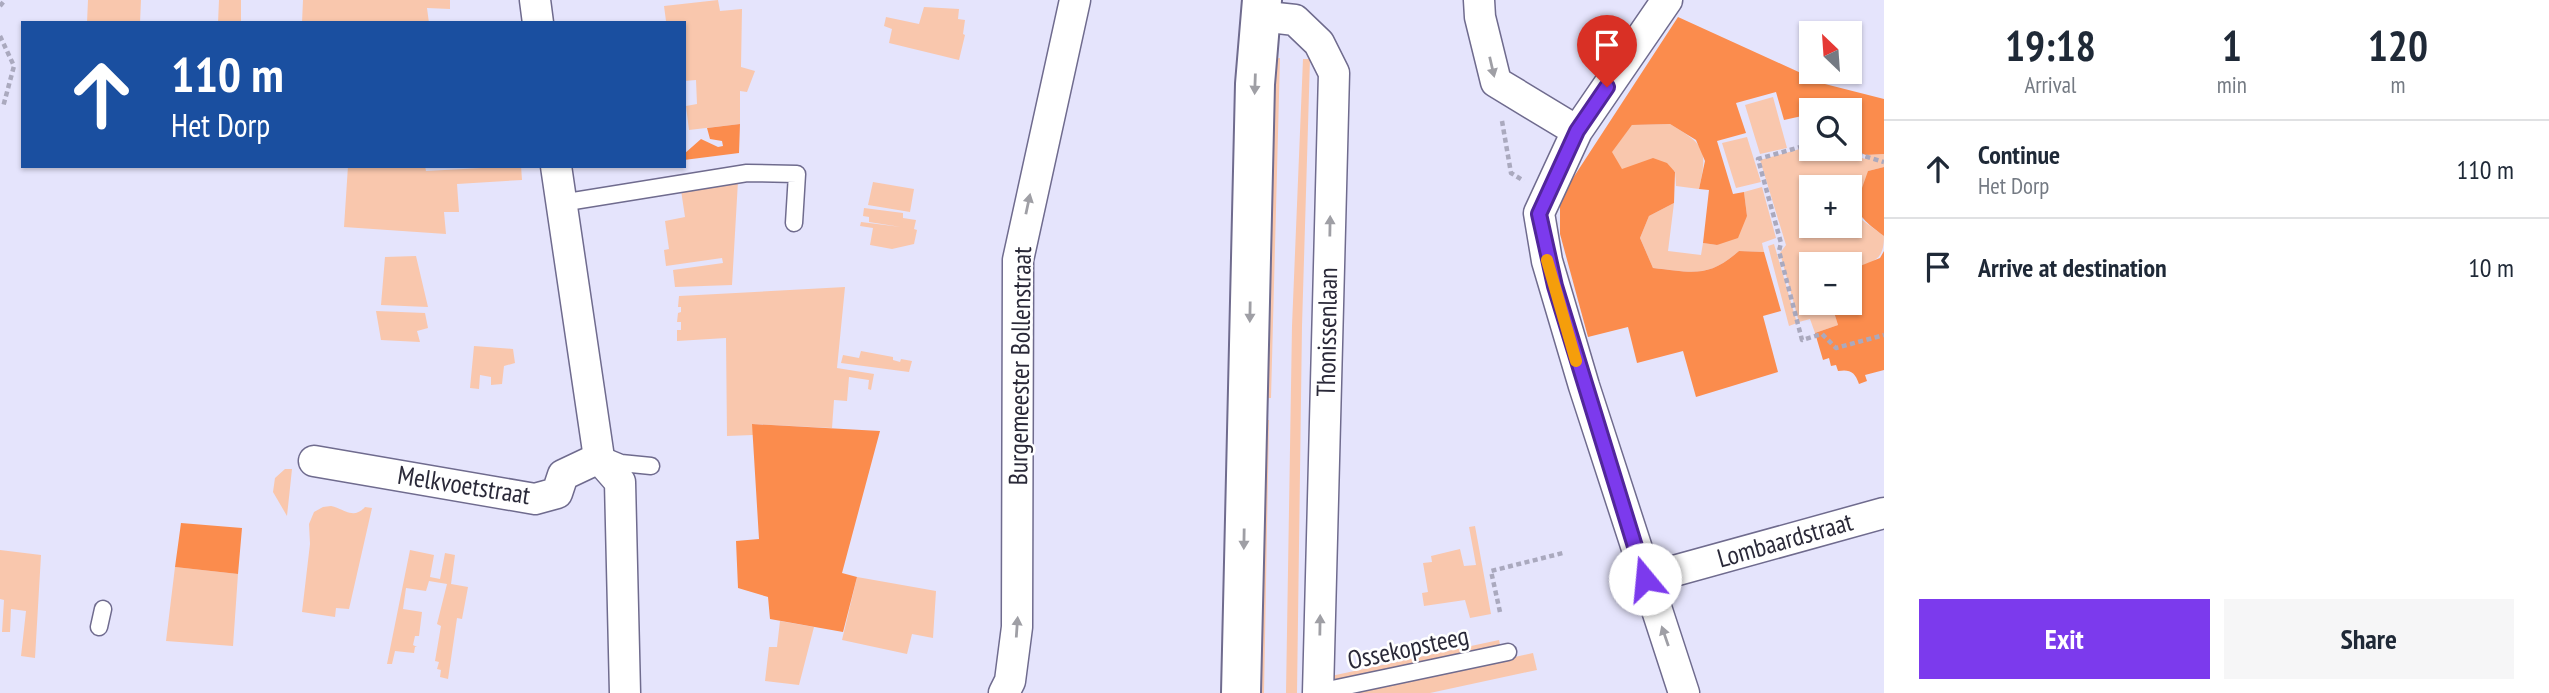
<!DOCTYPE html>
<meta charset="utf-8">
<style>
body{margin:0;font-family:"PT Sans Narrow",sans-serif;background:#f6f6f7;color:#1f2937;height:100vh;display:flex;flex-direction:column;font-size:26px;white-space:nowrap}
*{box-sizing:border-box;margin:0}
p{font-size:23px;color:#747a83}
.icon{flex:none;width:38px;height:38px;fill:none;stroke:currentColor;stroke-width:2;stroke-linecap:round;stroke-linejoin:round}
.map{position:relative;flex:1;overflow:hidden}
.sheet{display:flex;flex-direction:column;background:#fff;width:665px}
.sheet>*{flex:none}
.banner{position:absolute;left:21px;top:21px;width:665px;height:147px;border-radius:0px;box-shadow:0 2px 5px #0004;background:#1a4fa0;color:#fff;overflow:hidden}
.needle{width:46px;rotate:335deg}
.controls{position:absolute;left:1799px;top:21px;display:grid;gap:14px}
.controls a{display:grid;place-items:center;width:63px;height:63px;border-radius:0px;background:#fff;box-shadow:0 2px 5px #0004;font-size:35px}
.pin{position:absolute;display:grid;place-items:center;width:60px;height:60px;color:#fff;margin:-72px -30px;border-radius:50% 50% 50% 0;rotate:-45deg;box-shadow:0 0 7px #0007}
.pin .icon{rotate:45deg}
.me{position:absolute;width:77px;margin:-38px;rotate:343deg;stroke-linejoin:round;filter:drop-shadow(0 0 5px #0008)}
.turn{display:flex;align-items:center;gap:24px;height:147px;padding:0 35px;font-size:32px}
.turn .icon{width:91px;height:91px;stroke-width:2.5}
.turn b{display:block;font-size:49px;line-height:60px}
.eta{display:flex;justify-content:space-evenly;align-items:center;height:119px;text-align:center}
.eta b{font-size:42px;font-weight:700;line-height:49px}
.primary-button{display:flex;gap:14px;margin-top:auto;padding:14px 35px}
.primary-button a{flex:1;height:80px;border-radius:0px;background:#7c3aed;color:#fff;font-size:28px;font-weight:700;line-height:80px;text-align:center}
.primary-button a+a{background:#f6f6f7;color:#1f2937}
ul{padding:0;list-style:none}
li{display:flex;align-items:center;gap:21px;height:98px;padding:0 35px;border-top:2px solid #e0e1e3}
li div{flex:1}
li b{display:block;font-size:26px}
li em{font-style:normal}
main{display:flex;flex:1;min-height:0}
.map>svg:first-child{display:block}
.green{fill:#f9c7ad;fill-rule:evenodd}
.forest{fill:#fb8c4d}
.lines{fill:none;stroke-linecap:round;stroke-linejoin:round}
.lane-casing{stroke:#6f6b8e;stroke-width:19}
.street-casing{stroke:#6f6b8e;stroke-width:33}
.secondary-casing{stroke:#6f6b8e;stroke-width:42}
.path{stroke:#aaa9be;stroke-width:4.5;stroke-dasharray:5 3.5;stroke-linecap:butt}
.lane{stroke:#fff;stroke-width:16}
.street{stroke:#fff;stroke-width:30}
.secondary{stroke:#fff;stroke-width:38}
.oneway{fill:#9f9fa5}
.route-casing{stroke:#51269a;stroke-width:18}
.route{stroke:#7c3aed;stroke-width:12}
.slow{stroke:#f59e0b;stroke-width:12}
.labels{text-anchor:middle;stroke-width:5;stroke-linejoin:round;paint-order:stroke}
.street-label{font-size:26px;fill:#2a2938;stroke:#fff}
</style>
<main>
<div class="map">
<svg width="1884" height="693" viewBox="0 0 1884 693">
<rect width="100%" height="100%" fill="#e5e4fc"/>
<path class="green" d="M88,0h53l-1,23h-53z
M219,0h22v23h-23z
M303,0h147v9l-23,-1 2,15h-127z
M718,0l2,11 22,-2 -1,58 14,4 -8,21 -7,-1v33l-51,6 -3,-24 11,-2 -1,-24 -12,1v-58h-23l5,-2 -2,-15z
M924,7l35,2 -1,10 7,1 -2,14 2,1 -6,25 -70,-17 3,-14 -8,-3 2,-9 33,7z
M1280,58l-9,340h-9l9,-339z
M1303,59h7l-8,267 -5,367h-11l6,-367z
M1773,97l14,51 -27,6 -15,-49z
M1670,124c35,21 38,25 29,65l-23,-3 -1,-15 -53,-1 -11,-18 21,-27z
M1747,137l14,45 -25,6 -14,-45z
M1811,146v3h25l29,10 1,-4 18,-1v13l-16,4 -6,49 22,16c0,27 -12,25 -34,34v-6h-39v39h20l7,22 -23,8 -5,-14 -11,3 -19,-69 6,-8 -26,-85zM1811,187h39v39h-39z
M348,166h77l1,5 95,-5 1,14 -65,4 2,28h-15l2,22 -102,-7z
M738,181l-6,104 -57,2 -2,-17 50,-7 -1,-5 -56,8 -2,-16 5,-1 -4,-28 20,-4 -4,-27z
M873,182l41,7 -4,23 -42,-7z
M1762,187l14,51 -14,5 2,9 -25,-1c-32,28 -47,21 -86,17l-13,-30 9,-22 25,-13 -6,48 33,4 2,-12 14,2 30,-29 -3,-24z
M864,208l39,5v5l13,2 -2,9 3,1 -3,14 -22,5 -22,-4 3,-17 -13,-2 1,-4 40,5 -32,-5v-5l-6,-1z
M1774,244l23,79 -8,3 -21,-80z
M416,256l12,51 -47,-2 4,-48z
M845,287l-8,81 37,6 -3,16 -3,-1 1,-9 -20,-3 -2,24 -13,-1 -2,28 -79,-4v11l-26,1 -1,-98 -49,3v-11h4v-8h-4l1,-9 3,-1v-5h-3l1,-11z
M376,311l49,2 3,15 -11,3 3,11 -39,-2z
M474,346l39,3 2,14 -11,3 -2,18 -11,1v-8l-11,-2 -1,14 -9,-1z
M861,351l32,6v3l7,2 1,-3 11,2 -3,11 -68,-9 2,-8 16,3z
M1261,420h8l-5,273h-8z
M285,469h7l-5,47 -14,-24 2,-14z
M331,506c14,3 22,14 34,1l7,1 -23,101 -13,-1 -1,9 -33,-5 8,-68 -1,-20 5,-12 9,-5z
M1475,526l16,88 -21,4 -5,-18 -41,6 -2,-13 6,-1 -5,-29 9,-1 -1,-6 29,-7 4,17 12,-1 -7,-38z
M0,550l41,5 -6,103 -14,-2 5,-45 -15,-2 -1,23h-8l2,-32 -4,-1z
M410,550l24,5 -4,22 10,2 5,-26 10,2 -4,29 17,3 -6,32 -5,-1 -9,61 -8,-2 1,-7 -4,-1 2,-7 -4,-1 6,-35 -4,-2 10,-40 -18,-3 -3,10 -20,-3 -3,21 19,3 -3,24h-4l-2,9 4,2h-2l-1,6 -19,-2 -3,13h-5z
M175,567l63,7 -5,72 -67,-5z
M857,577l79,14 -3,47 -21,-4 -5,20 -65,-14z
M780,621l34,6 -15,58 -34,-4 4,-34h8z
M1499,640l2,9 -170,37v-10z
M1533,653l4,17 -107,23h-76z"/>
<path class="forest" d="M1678,17l147,67 59,15v55l-18,1 -16,-6v-39h-39v4l-27,6 -8,-28 -40,11 10,30 -29,8 16,53 11,-2 3,24 -9,22 -21,7 -14,-2 6,-53 -10,-1 6,-28 -9,-21 -26,-16 -38,1 -20,27 10,17 31,-11 14,5 8,9 -1,31 -25,13 -9,22 13,30c39,4 54,11 86,-17l25,1 17,59 -18,5 15,56 -82,25 -13,-46 -46,12 -9,-36 -40,10 -28,-103v-36z
M740,124l-1,29 -55,7v-6l17,-15 17,8 5,-1 -1,-5 -12,-2 -3,-11z
M1884,167v69c-34,-25 -29,-27 -16,-65z
M1884,251v119l-19,5 2,6 -8,3c-4,-12 -9,-15 -21,-13l-2,-6 -5,1 -2,-8 -6,2 -8,-27 23,-8 -7,-22h19v-33l30,-12z
M752,424l128,7 -38,142 15,4 -14,55 -73,-13 -2,-22 -30,-9 -2,-47 23,-2z
M181,523l61,5 -4,46 -63,-7z"/>
<g class="lines">
<defs>
<path id="lane" d="M561,203l186,-30 50,1 -3,49
M604,456l17,7 30,3
M99,627l4,-18
M1318,692l190,-40"/>
<path id="street" d="M535,0l3,23
M1479,0l1,17 16,65 81,49
M1667,0l-90,131 -38,82 8,48 37,125 100,307
M1259,16l36,4 24,23 15,30 -16,620
M556,166l43,292 21,24 5,211
M314,461l221,38 22,-6 6,-18 36,-17
M1645,579l239,-66
M1004,693l6,-12 7,-54 1,-367 57,-260"/>
<path id="secondary" d="M1241,693l14,-609 7,-84"/>
</defs>
<use href="#lane" class="lane-casing"/>
<use href="#street" class="street-casing"/>
<use href="#secondary" class="secondary-casing"/>
<path class="path" d="M0,6l5,-6
M0,36l14,30 -11,41
M1502,121l9,52 13,8
M1811,144l-53,15 23,84 -2,8 23,89 20,-6 14,14 48,-13
M1841,149l43,13
M1500,612l-9,-41 72,-18"/>
<use href="#lane" class="lane"/>
<use href="#street" class="street"/>
<use href="#secondary" class="secondary"/>
</g>
<defs><path id="oneway-solid" d="M-6-.8H1V-3.2L6.5 0L1 3.2V.8H-6Z" transform="scale(1.75)"/></defs>
<g class="oneway">
<use href="#oneway-solid" transform="translate(1492 67) rotate(77)"/>
<use href="#oneway-solid" transform="translate(1255 84) rotate(92)"/>
<use href="#oneway-solid" transform="translate(1028 204) rotate(-78)"/>
<use href="#oneway-solid" transform="translate(1330 226) rotate(-89)"/>
<use href="#oneway-solid" transform="translate(1250 312) rotate(91)"/>
<use href="#oneway-solid" transform="translate(1244 539) rotate(91)"/>
<use href="#oneway-solid" transform="translate(1320 625) rotate(-89)"/>
<use href="#oneway-solid" transform="translate(1017 627) rotate(-86)"/>
<use href="#oneway-solid" transform="translate(1665 636) rotate(-109)"/>
</g>
<g class="lines">
<defs>
<path id="route" d="M1607,87l-30,44 -38,83 16,72 90,293"/>
</defs>
<use href="#route" class="route-casing"/>
<use href="#route" class="route"/>
<path class="slow" d="M1547,260l29,101"/>
</g>
<g class="labels">
<g class="street-label">
<text transform="translate(1327 332) rotate(-89)" y="9">Thonissenlaan</text>
<text transform="translate(1020 366) rotate(-89)" y="9">Burgemeester Bollenstraat</text>
<text transform="translate(464 485) rotate(9)" y="9">Melkvoetstraat</text>
<text transform="translate(1785 540) rotate(-16)" y="9">Lombaardstraat</text>
<text transform="translate(1408 648) rotate(-12)" y="9">Ossekopsteeg</text>
</g>
</g>
</svg>
<div class="controls">
<a><svg class="needle" viewBox="-14 -14 28 28"><path d="M0-13l5 13h-10z" fill="#e53935"/><path d="M0 13l5-13h-10z" fill="#747a83"/></svg></a>
<a><svg class="icon" aria-label="search" viewBox="0 0 24 24"><circle cx="10" cy="10" r="6"/><path d="M15 15l6 6"/></svg></a>
<a>+</a>
<a>−</a>
</div>
<div class="pin" style="left:1607px;top:87px;background:#d93025"><svg class="icon" aria-label="arrive" viewBox="0 0 24 24"><path d="M6 21V4h12l-3 4 3 4H6"/></svg></div>
<svg class="me" style="left:1645px;top:579px" viewBox="-20 -20 40 40"><circle r="19" fill="#fff"/><path d="M0-13L10 11 0 6-10 11z" fill="#7c3aed"/></svg>
<div class="banner">
<div class="turn"><svg class="icon" aria-label="ahead" viewBox="0 0 24 24"><path d="M12 20V5M6 11l6-6 6 6"/></svg><div><b>110 m</b>Het Dorp</div></div>
</div>
</div>
<section class="sheet">
<div class="eta">
<div><b>19:18</b><p>Arrival</p></div>
<div><b>1</b><p>min</p></div>
<div><b>120</b><p>m</p></div>
</div>
<ul>
<li><svg class="icon" aria-label="ahead" viewBox="0 0 24 24"><path d="M12 20V5M6 11l6-6 6 6"/></svg><div><b>Continue</b><p>Het Dorp</p></div><em>110 m</em></li>
<li><svg class="icon" aria-label="arrive" viewBox="0 0 24 24"><path d="M6 21V4h12l-3 4 3 4H6"/></svg><div><b>Arrive at destination</b></div><em>10 m</em></li>
</ul>
<div class="primary-button"><a>Exit</a><a>Share</a></div>
</section>
</main>
